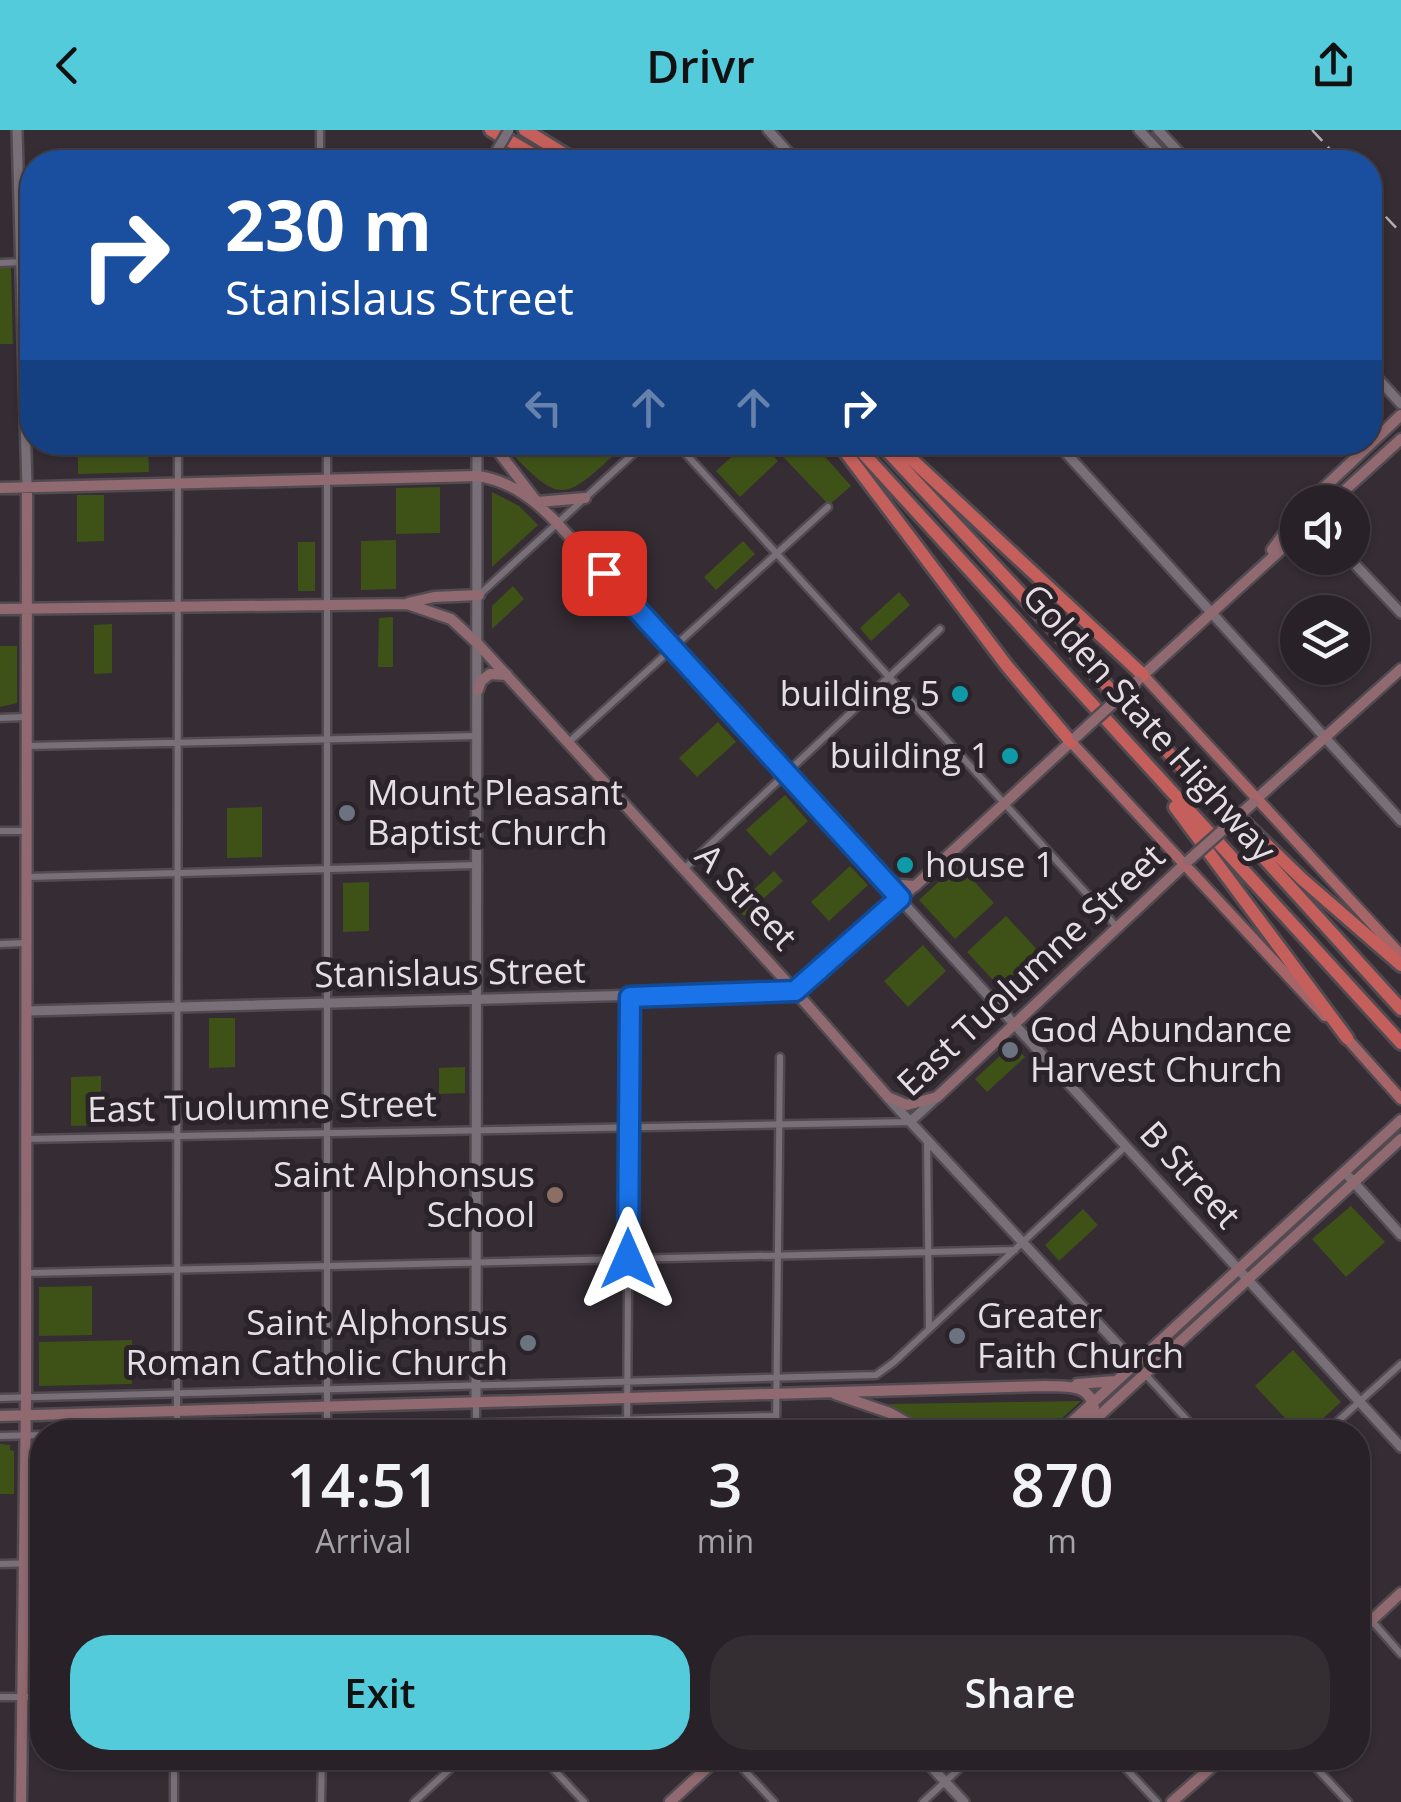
<!DOCTYPE html>
<style>
body{margin:0;font-family:"Open Sans",sans-serif;background:#342e33;color:#f1f3f6;height:100vh;display:flex;flex-direction:column;font-size:38px;white-space:nowrap}
*{box-sizing:border-box;margin:0}
p{font-size:32px;color:#a5a3a7}
.icon{flex:none;width:55px;height:55px;fill:none;stroke:currentColor;stroke-width:2;stroke-linecap:round;stroke-linejoin:round}
.map{position:relative;flex:1;overflow:hidden}
.sheet{position:absolute;left:30px;top:1290px;width:1340px;height:350px;display:flex;flex-direction:column;background:#282127;border-radius:40px;box-shadow:0 2px 8px #0004,0 0 0 2px #443e44}
.sheet>*{flex:none}
.top-card{position:absolute;left:20px;top:20px;width:1362px;height:305px;border-radius:40px;box-shadow:0 2px 8px #0004,0 0 0 2px #443e44;background:#1a4fa0;color:#fff;overflow:hidden}
.tools{position:absolute;left:1280px;top:355px;display:grid;gap:20px}
.tools a{display:grid;place-items:center;width:90px;height:90px;border-radius:50%;background:#282127;box-shadow:0 2px 8px #0004,0 0 0 2px #443e44;font-size:50px}
.pin{position:absolute;display:grid;place-items:center;width:85px;height:85px;color:#fff;margin:-42px;border-radius:20px;box-shadow:0 5px 15px #0006}
.me{position:absolute;width:110px;margin:-55px;rotate:0deg;stroke-linejoin:round;filter:drop-shadow(0 0 8px #0008)}
.turn{display:flex;align-items:center;gap:35px;height:210px;padding:0 40px;font-size:45px}
.turn .icon{width:130px;height:130px;stroke-width:2.5}
.turn b{display:block;font-size:70px;line-height:85px}
.lanes{display:flex;align-items:center;height:95px;padding:0 40px;background:#0003;justify-content:center;gap:50px;direction:ltr}
.lanes .off{opacity:.35}
.eta{display:flex;justify-content:space-evenly;align-items:center;height:170px;text-align:center}
.eta b{font-size:60px;font-weight:600;line-height:70px}
.action{display:flex;gap:20px;margin-top:auto;padding:20px 40px}
.action a{flex:1;height:115px;border-radius:40px;background:#53cbdb;color:#111;font-size:40px;font-weight:600;line-height:115px;text-align:center}
.action a+a{background:#342e33;color:#f1f3f6}
header{display:flex;justify-content:space-between;align-items:center;height:130px;padding:0 40px;background:#53cbdb;color:#111;font-size:45px;font-weight:600}
.map>svg:first-child{display:block}
.green{fill:#3e5218}
.lines{fill:none;stroke-linecap:round;stroke-linejoin:round}
.minor-casing{stroke:#514a50;stroke-width:11}
.tertiary-casing{stroke:#514a50;stroke-width:14}
.secondary-casing{stroke:#514a50;stroke-width:15}
.primary-casing{stroke:#514a50;stroke-width:15}
.motorway-casing{stroke:#514a50;stroke-width:18}
.minor{stroke:#796f78;stroke-width:6}
.tertiary{stroke:#796f78;stroke-width:9}
.secondary{stroke:#906a70;stroke-width:10}
.primary{stroke:#a76567;stroke-width:10}
.motorway{stroke:#c55f5c;stroke-width:12}
.rail{stroke:#b5aeb4;stroke-width:2.5;stroke-dasharray:15 8;stroke-linecap:butt}
.tertiary-bridge-casing{stroke:#514a50;stroke-width:14;stroke-linecap:butt}
.secondary-bridge-casing{stroke:#514a50;stroke-width:15;stroke-linecap:butt}
.tertiary-bridge{stroke:#796f78;stroke-width:9}
.secondary-bridge{stroke:#906a70;stroke-width:10}
.route-casing{stroke:#114b97;stroke-width:25}
.route{stroke:#1a73e8;stroke-width:18}
.culture-dot{fill:#0f9aa8;stroke:#2b232a;stroke-width:4}
.worship-dot{fill:#6b7280;stroke:#2b232a;stroke-width:4}
.education-dot{fill:#8d6e63;stroke:#2b232a;stroke-width:4}
.labels{text-anchor:middle;stroke-width:10;stroke-linejoin:round;paint-order:stroke}
.poi-label{font-size:35px;fill:#e5dfe5;stroke:#2b232a;text-anchor:end}
.street-label{font-size:35px;fill:#e5dfe5;stroke:#2b232a}
</style>
<header><svg class="icon" aria-label="back" viewBox="0 0 24 24"><path d="M15 5l-7 7 7 7"/></svg>Drivr<svg class="icon" aria-label="share" viewBox="0 0 24 24"><path d="M12 15V3M7 8l5-5 5 5M5 13v7h14v-7"/></svg></header>
<div class="map">
<svg width="1401" height="1672" viewBox="0 0 1401 1672">
<rect width="100%" height="100%" fill="#352c34"/>
<path class="green" d="M0,135l11,1 2,78h-13z
M78,313h70l1,29 -71,2z
M502,313h125c-64,58 -63,67 -125,0z
M747,313h14l17,18 -38,36 -24,-26z
M770,313h43l38,43 -22,19z
M440,357v46l-44,1v-46z
M492,362l27,14 19,19 -46,42z
M77,365h27v46l-27,1z
M396,410v49l-35,1v-49z
M743,411l12,13 -39,36 -12,-13z
M298,412h17v49h-17z
M513,456l11,13 -32,30v-23z
M899,462l11,13 -39,36 -11,-13z
M393,487v50h-15l1,-49z
M112,494v49l-18,1v-49z
M17,516v57l-17,4v-61z
M718,592l18,20 -39,35 -18,-19z
M785,665l23,26 -38,35 -24,-26z
M262,677v50l-35,1v-50z
M958,734l36,39 -39,36 -36,-39z
M850,736l18,19 -39,36 -18,-19z
M774,741l9,10 -39,35 -9,-9z
M369,752v49l-26,1v-49z
M1006,786l36,39 -39,36 -36,-39z
M923,815l23,26 -38,36 -24,-26z
M209,888h26v49l-26,1z
M1013,914l12,13 -38,35 -12,-13z
M465,937v26l-26,1v-26z
M101,946v49l-30,1v-49z
M1351,1076l34,36 -39,35 -34,-38z
M1083,1079l15,16 -39,36 -14,-16z
M92,1156v49l-53,1v-49z
M132,1210v44l-93,2v-44z
M1293,1220l48,52 -33,30h-10l-43,-46z
M1081,1271l-34,31h-111l-47,-28z
M0,1314l10,1v5l4,1v43h-14z"/>
<g class="lines">
<defs>
<path id="minor" d="M320,0v32
M20,90h12
M0,133l21,-1
M327,312v990
M675,312l442,485
M479,465l167,-153
M0,588l26,-1
M569,612l259,-235
M27,616l451,-10
M0,701h26
M684,739l256,-240
M27,747l451,-12
M0,814l25,-1
M927,1008l2,191
M26,1009l884,-17
M27,1143l988,-23
M1145,1244l53,58
M0,1268l876,-23 18,-13 232,-216
M127,1302l648,-16
M177,1302l1,-990
M476,1302v-28
M627,1302l3,-435
M776,1302l4,-375
M1326,1302l75,-68
M0,1306l42,-1
M0,1434l42,-1
M1358,1475l43,49
M0,1567h42
M543,1628l41,44
M733,1628l41,44
M1116,1628l41,44
M1307,1628l41,44
M174,1672v-44
M321,1672l1,-44
M414,1672l48,-44
M923,1672l48,-44"/>
<path id="tertiary" d="M17,0l10,357
M768,0l29,32
M1139,0l30,32
M1158,0l30,32
M1370,240l31,34
M1056,312l345,379
M1349,428l52,55
M886,754l515,563
M27,881l768,-20 120,-105
M889,969l247,265
M910,992l27,-25
M1349,1047l52,58
M476,1274l1,-962
M923,1628l41,44"/>
<path id="secondary" d="M491,312l46,60 48,-4
M0,358l478,-12c33,5 57,24 79,47l329,361 29,2 160,-148
M1309,372l92,-87
M1332,372l69,-63
M1272,420l26,-36
M408,473l26,-6 45,-2
M0,479l407,-5 44,15 27,25 317,347 93,106 19,8 30,-8 251,-236
M1140,548l158,-144
M478,560l3,-9 9,-7 17,1
M1253,672l148,-133
M1077,1254l38,-3
M835,1264l55,19 34,19
M0,1286l1046,-30c21,1 43,-3 48,22l-18,24
M1088,1296l313,-287
M1061,1302l340,-312
M1358,1503l43,-40
M21,1672l5,-405 1,-910
M670,1672l48,-44
M1172,1672l50,-44"/>
<path id="primary" d="M1143,545l258,280
M1071,612l254,274
M1344,905l57,64"/>
<path id="motorway" d="M491,0l55,32
M525,0l52,32
M838,312l169,224 64,76
M853,312l548,601
M879,312l257,275 265,292
M893,312l250,233
M1175,677l172,231
M1230,679l72,70 99,86"/>
</defs>
<use href="#minor" class="minor-casing"/>
<use href="#tertiary" class="tertiary-casing"/>
<use href="#secondary" class="secondary-casing"/>
<use href="#primary" class="primary-casing"/>
<use href="#motorway" class="motorway-casing"/>
<use href="#minor" class="minor"/>
<use href="#tertiary" class="tertiary"/>
<use href="#secondary" class="secondary"/>
<use href="#primary" class="primary"/>
<use href="#motorway" class="motorway"/>
<path class="rail" d="M1312,0l30,32
M1370,70l31,33"/>
<defs>
<path id="tertiary-bridge" d="M490,32l19,-32"/>
<path id="secondary-bridge" d="M1077,606l60,-55
M1188,731l65,-58"/>
</defs>
<use href="#tertiary-bridge" class="tertiary-bridge-casing"/>
<use href="#secondary-bridge" class="secondary-bridge-casing"/>
<use href="#tertiary-bridge" class="tertiary-bridge"/>
<use href="#secondary-bridge" class="secondary-bridge"/>
</g>
<g class="lines">
<defs>
<path id="route" d="M604,443l296,325 -105,93 -165,6 -2,262"/>
</defs>
<use href="#route" class="route-casing"/>
<use href="#route" class="route"/>
</g>
<g class="culture-dot">
<circle cx="960" cy="564" r="10"/>
<circle cx="1010" cy="626" r="10"/>
<circle cx="905" cy="735" r="10"/>
</g>
<g class="worship-dot">
<circle cx="347" cy="683" r="10"/>
<circle cx="1010" cy="920" r="10"/>
<circle cx="957" cy="1206" r="10"/>
<circle cx="528" cy="1213" r="10"/>
</g>
<circle class="education-dot" cx="555" cy="1065" r="10"/>
<g class="labels">
<g class="poi-label">
<text x="940" y="576">building 5</text>
<text x="990" y="638">building 1</text>
<text x="367" y="675" text-anchor="start">Mount Pleasant<tspan x="367" dy="40">Baptist Church</tspan></text>
<text x="925" y="747" text-anchor="start">house 1</text>
<text x="1030" y="912" text-anchor="start">God Abundance<tspan x="1030" dy="40">Harvest Church</tspan></text>
<text x="535" y="1057">Saint Alphonsus<tspan x="535" dy="40">School</tspan></text>
<text x="977" y="1198" text-anchor="start">Greater<tspan x="977" dy="40">Faith Church</tspan></text>
<text x="508" y="1205">Saint Alphonsus<tspan x="508" dy="40">Roman Catholic Church</tspan></text>
</g>
<g class="street-label">
<text transform="translate(1149 593) rotate(48)" y="12">Golden State Highway</text>
<text transform="translate(746 767) rotate(47)" y="12">A Street</text>
<text transform="translate(1031 840) rotate(-43)" y="12">East Tuolumne Street</text>
<text transform="translate(450 843) rotate(-1)" y="12">Stanislaus Street</text>
<text transform="translate(262 977) rotate(-1)" y="12">East Tuolumne Street</text>
<text transform="translate(1190 1045) rotate(48)" y="12">B Street</text>
</g>
</g>
</svg>
<div class="tools">
<a><svg class="icon" aria-label="sound" viewBox="0 0 24 24"><path d="M4 9h4l5-4v14l-5-4H4zM17 9q2 3 0 6"/></svg></a>
<a><svg class="icon" aria-label="layers" viewBox="0 0 24 24"><path d="M12 4l9 5-9 5-9-5zM3 14l9 5 9-5"/></svg></a>
</div>
<div class="pin" style="left:604px;top:443px;background:#d93025"><svg class="icon" aria-label="arrive" viewBox="0 0 24 24"><path d="M6 21V4h12l-3 4 3 4H6"/></svg></div>
<svg class="me" style="left:628px;top:1129px" viewBox="-20 -20 40 40"><path d="M0-17L14 15 0 8-14 15z" fill="#1a73e8" stroke="#fff" stroke-width="4"/></svg>
<div class="top-card">
<div class="turn"><svg class="icon" aria-label="right" viewBox="0 0 24 24"><path d="M7 20v-9h11M14 6l5 5-5 5"/></svg><div><b>230 m</b>Stanislaus Street</div></div>
<div class="lanes"><svg class="icon off" aria-label="left" viewBox="0 0 24 24"><path d="M17 20v-9H6M10 6l-5 5 5 5"/></svg><svg class="icon off" aria-label="ahead" viewBox="0 0 24 24"><path d="M12 20V5M6 11l6-6 6 6"/></svg><svg class="icon off" aria-label="ahead" viewBox="0 0 24 24"><path d="M12 20V5M6 11l6-6 6 6"/></svg><svg class="icon" aria-label="right" viewBox="0 0 24 24"><path d="M7 20v-9h11M14 6l5 5-5 5"/></svg></div>
</div>
<section class="sheet">
<div class="eta">
<div><b>14:51</b><p>Arrival</p></div>
<div><b>3</b><p>min</p></div>
<div><b>870</b><p>m</p></div>
</div>
<div class="action"><a>Exit</a><a>Share</a></div>
</section>
</div>
